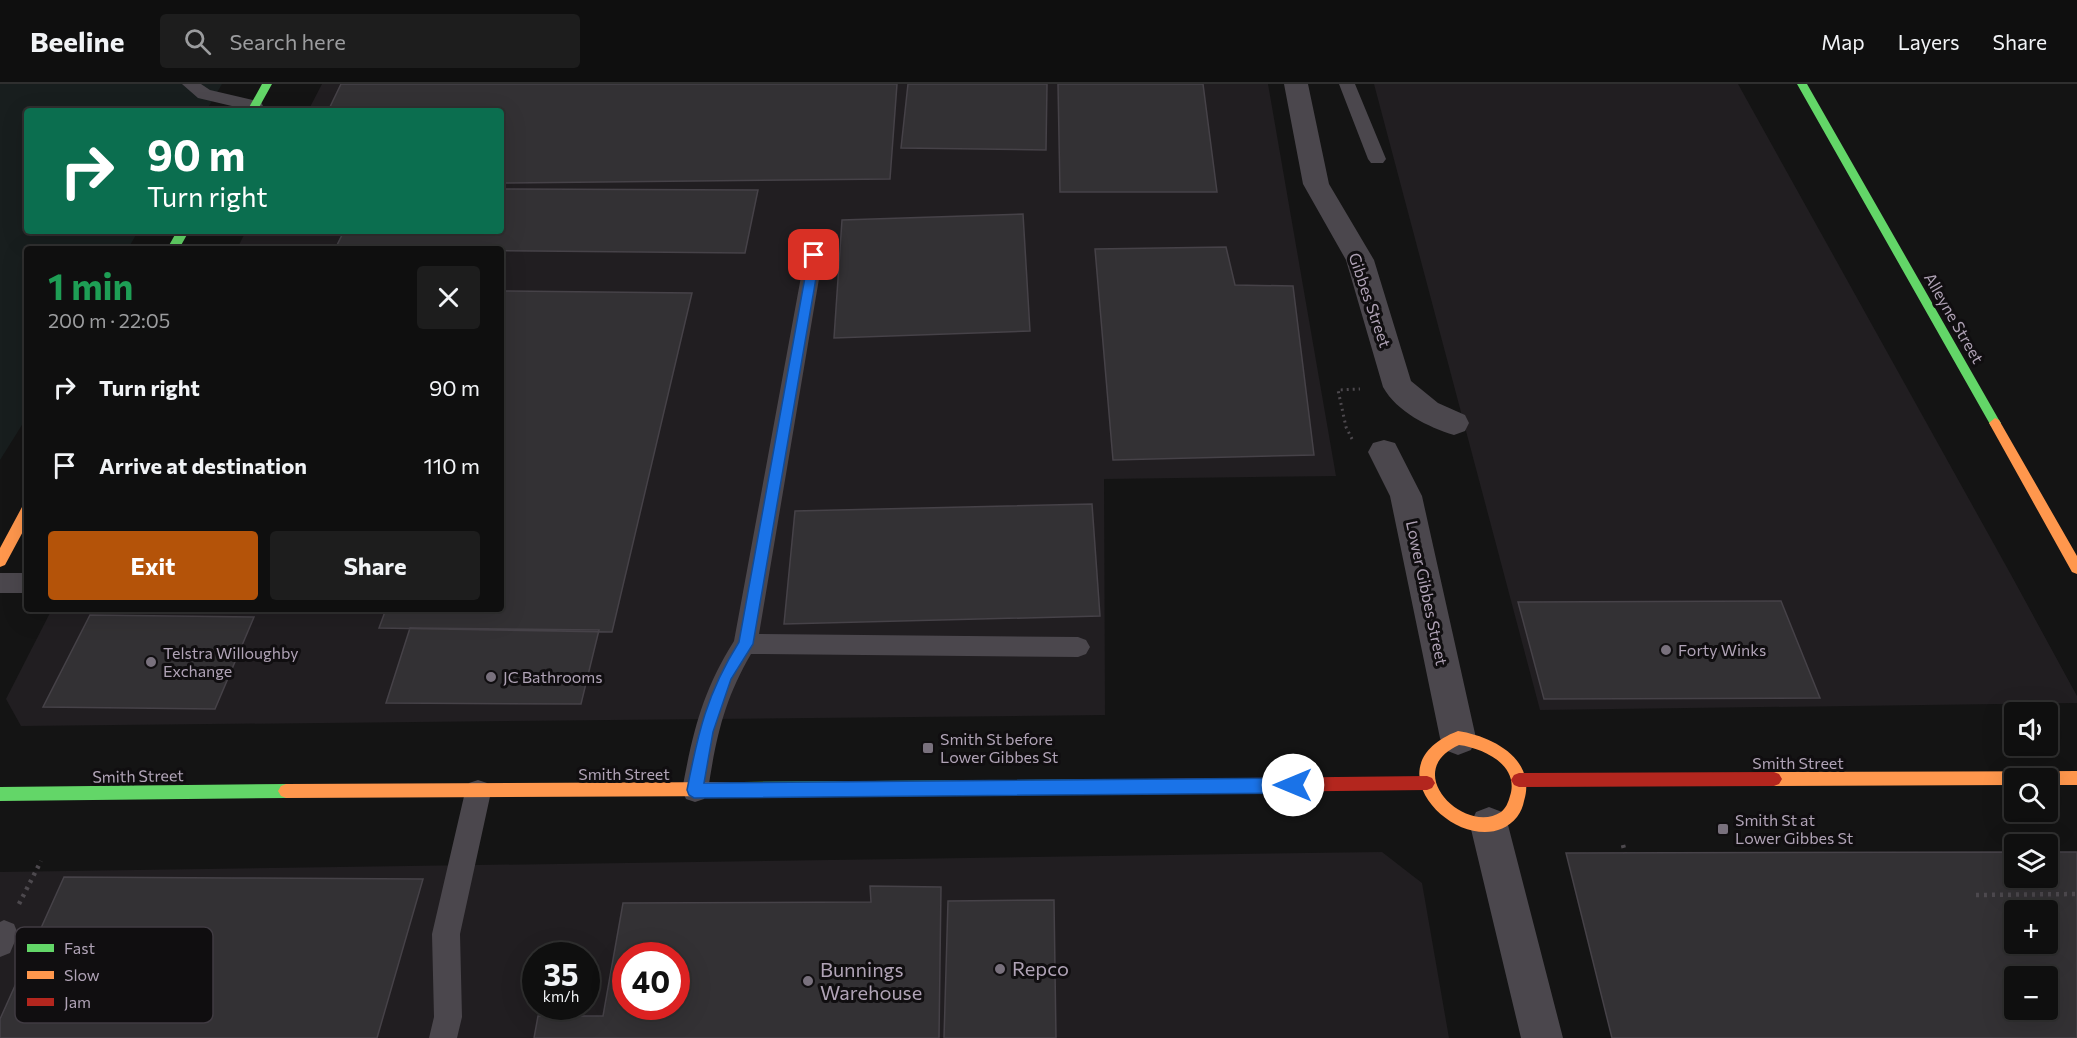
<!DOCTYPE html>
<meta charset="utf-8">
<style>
body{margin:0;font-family:Commissioner,sans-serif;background:#1d1d1d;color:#f1f3f6;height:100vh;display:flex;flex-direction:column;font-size:22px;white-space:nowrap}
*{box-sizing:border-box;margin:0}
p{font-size:20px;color:#9b9c9e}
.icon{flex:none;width:33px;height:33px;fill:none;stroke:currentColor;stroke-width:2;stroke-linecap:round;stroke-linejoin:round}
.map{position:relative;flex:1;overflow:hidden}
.panel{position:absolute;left:24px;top:162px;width:480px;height:366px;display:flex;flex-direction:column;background:#0f0f0f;border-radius:6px;box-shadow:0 6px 24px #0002,0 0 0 2px #2f2f2f}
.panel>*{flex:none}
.hud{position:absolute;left:24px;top:24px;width:480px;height:126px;border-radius:6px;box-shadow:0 6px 24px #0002,0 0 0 2px #2f2f2f;background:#0b6e4f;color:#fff;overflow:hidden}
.buttons{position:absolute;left:2004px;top:618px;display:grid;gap:12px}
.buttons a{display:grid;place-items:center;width:54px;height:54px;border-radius:6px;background:#0f0f0f;box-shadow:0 6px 24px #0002,0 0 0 2px #2f2f2f;font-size:30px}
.speed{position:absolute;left:522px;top:858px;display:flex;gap:12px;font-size:30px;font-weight:700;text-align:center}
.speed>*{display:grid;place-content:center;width:78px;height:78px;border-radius:50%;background:#0f0f0f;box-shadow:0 6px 24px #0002,0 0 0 2px #2f2f2f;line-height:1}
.speed small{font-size:15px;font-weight:400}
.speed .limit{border:9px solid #d22;background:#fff;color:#111}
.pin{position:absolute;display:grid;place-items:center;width:51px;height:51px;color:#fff;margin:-26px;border-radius:12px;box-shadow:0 3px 9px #0006}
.me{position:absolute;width:66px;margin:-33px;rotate:270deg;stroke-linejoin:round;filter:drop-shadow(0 0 4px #0008)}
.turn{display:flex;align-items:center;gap:21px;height:126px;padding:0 24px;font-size:27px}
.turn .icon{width:78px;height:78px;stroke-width:2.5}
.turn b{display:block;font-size:42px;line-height:51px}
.round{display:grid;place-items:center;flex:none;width:63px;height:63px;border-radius:6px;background:#1d1d1d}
.headline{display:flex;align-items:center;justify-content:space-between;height:102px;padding:0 24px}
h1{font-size:36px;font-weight:700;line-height:45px;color:#1e9e55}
.cta{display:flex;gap:12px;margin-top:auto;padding:12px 24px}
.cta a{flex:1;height:69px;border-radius:6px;background:#b45309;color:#fff;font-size:24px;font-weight:700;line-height:69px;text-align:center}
.cta a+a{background:#1d1d1d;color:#f1f3f6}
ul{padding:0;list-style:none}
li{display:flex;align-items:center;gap:18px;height:78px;padding:0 24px}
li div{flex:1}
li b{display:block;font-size:22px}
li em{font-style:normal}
header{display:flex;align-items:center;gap:36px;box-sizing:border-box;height:84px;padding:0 30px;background:#0f0f0f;border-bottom:2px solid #2f2f2f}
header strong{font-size:28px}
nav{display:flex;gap:33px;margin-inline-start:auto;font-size:21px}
.search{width:420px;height:54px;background:#1d1d1d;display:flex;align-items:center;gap:15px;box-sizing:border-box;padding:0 21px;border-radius:6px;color:#9b9c9e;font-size:22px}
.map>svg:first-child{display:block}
.built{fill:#211e21;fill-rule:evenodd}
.green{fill:#181e1e}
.building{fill:#333134;stroke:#464248;stroke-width:1.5;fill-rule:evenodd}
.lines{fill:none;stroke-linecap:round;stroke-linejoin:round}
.path-far1{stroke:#4d494e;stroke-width:3;stroke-dasharray:2 4;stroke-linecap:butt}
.path{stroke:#4d494e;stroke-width:4.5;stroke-dasharray:3 5;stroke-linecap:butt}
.lane{fill:#4b474d;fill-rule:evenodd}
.street{fill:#4b474d;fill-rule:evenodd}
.fast{fill:#63d668;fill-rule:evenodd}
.slow{fill:#ff974d;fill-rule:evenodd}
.jam{fill:#b3261e;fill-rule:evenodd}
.route{fill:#1a73e8;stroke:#114b97;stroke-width:1.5}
.poi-dot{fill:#79717d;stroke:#100e10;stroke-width:2}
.labels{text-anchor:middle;stroke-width:6;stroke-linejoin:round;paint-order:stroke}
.street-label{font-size:16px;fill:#b0a3b6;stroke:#100e10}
.poi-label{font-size:16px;fill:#b0a3b6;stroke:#100e10;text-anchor:start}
.near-poi-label{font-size:20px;fill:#b0a3b6;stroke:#100e10;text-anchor:start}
.key{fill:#100e10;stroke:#403b42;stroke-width:1.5}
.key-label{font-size:16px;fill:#b0a3b6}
</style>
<header>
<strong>Beeline</strong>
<div class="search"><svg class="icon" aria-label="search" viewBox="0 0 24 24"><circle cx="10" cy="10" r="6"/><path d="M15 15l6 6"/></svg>Search here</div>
<nav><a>Map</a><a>Layers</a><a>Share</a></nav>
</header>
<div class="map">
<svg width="2077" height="954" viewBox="0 0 2077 954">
<rect width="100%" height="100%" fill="#141414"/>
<path class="built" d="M322,0h946l68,392 -232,3 1,236 -1084,11 -15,-27 46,-90h449v-360h-264l9,-18h255v-120h-193z
M1374,0h364l272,489 67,123v7l-537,7z
M1382,768l40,31 27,155h-1449v-166zM536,872h50v50h-50zM626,872h50v50h-50z"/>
<path class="green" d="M0,0h222l-16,27h-179v120h111l-10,18h-101v168l-27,43z"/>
<path class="building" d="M341,0h556l-7,95 -389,4v-72h-173z
M908,0h139l-1,66 -145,-2z
M1058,0h145l14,108h-157z
M501,105l257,1 -13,63 -410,-4 9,-18h157z
M1023,130l7,117 -196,7 8,-118z
M1226,163l9,38 58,1 21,169 -201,5 -18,-211z
M501,207l191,2 -80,339 -233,-4 7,-19h115z
M1092,420l8,112 -316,8 11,-113z
M1781,517l39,97 -276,1 -26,-97z
M90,531l164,2 -39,92 -172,-2z
M410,544l189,2 -18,74 -195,-1z
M2014,768v26h34v-26h29v186h-465l-46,-185zM2014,826h34v34h-34zM2014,892h34v34h-34z
M64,793l170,1 189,1 -46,159h-377v-19z
M870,802l71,1 -2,151h-405l4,-22h65l20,-113 248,-1zM626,872h50v50h-50z
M1054,816l2,138h-112l4,-137z"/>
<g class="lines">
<path class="path-far1" d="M1352,355l-6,-12 -8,-37 22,-1"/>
<path class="path" d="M1623,761l2,8
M1976,811l101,-1
M19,820l22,-43"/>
<path class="lane" d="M182,0h19l9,6 51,12 2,4 -2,4 -8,1 -55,-13z
M1339,0h16l31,75 -3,4h-12l-3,-4z
M814,164l7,2 2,5 -64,379 319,3 8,3 4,7 -4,7 -8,3 -327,-3c-27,46 -35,84 -43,136l-4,9 -9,3 -9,-3 -4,-9c11,-58 20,-98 52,-149l71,-386 2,-5z
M0,489h27v20h-27z
M478,696l9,3 4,9 -31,142 2,83 -5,21h-28l5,-21 -2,-83 33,-142 4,-9z
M4,836l10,4 4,10 -8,19 -10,4v-35z"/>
<path class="street" d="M1284,0h24l21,100 45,76 37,121 27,22 27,12 4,8 -4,8 -11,4c-26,-8 -57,-23 -71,-48l-37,-127 -43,-76z
M1384,356l11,3 27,53 54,242 -5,12 -13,5 -13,-5 -5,-12 -50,-242 -22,-44 5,-9z
M1489,723l13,5 6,13 55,213h-42l-51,-213 6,-13z"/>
<path class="fast" d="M262,0h10l-15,27h-10z
M1797,0h10l192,336 2,3 -2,3h-8z
M177,147h12l-10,18h-12z
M1156,695l5,2 3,5 -3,5 -5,2 -413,3 -5,-2 -3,-5 3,-5 5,-2z
M286,700l5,2 3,5 -3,5 -5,2 -286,3v-14z"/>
<path class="slow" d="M1995,334l4,2 78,136v18l-5,-2 -83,-149z
M27,422v18l-22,41 -5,2v-19l22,-41z
M1458,647c34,5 79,28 66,70 -1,5 -3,11 -7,16 -43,53 -157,-48 -59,-86zM1459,661c24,3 61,20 51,51 -2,7 -4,12 -9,16 -35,24 -102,-40 -42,-67z
M2077,687v14h-29v-7h-34v7l-240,1 -5,-2 -3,-5 3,-5 5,-2z
M743,698l5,2 3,5 -3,5 -5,2 -457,2 -5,-2 -3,-5 3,-5 5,-2z"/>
<path class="jam" d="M1774,688l5,2 3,5 -3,5 -5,2 -255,1 -5,-2 -3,-5 3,-5 5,-2z
M1427,692l5,2 3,5 -3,5 -5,2 -271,3 -5,-2 -3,-5 3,-5 5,-2z"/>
</g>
<path class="route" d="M814,167l6,4 -67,389 -22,35 -18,53 -9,51 589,-5 5,2 2,5 -2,6 -5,2 -599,5 -5,-3 -2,-5c11,-57 20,-97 52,-148l70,-387z"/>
<g class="poi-dot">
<circle cx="1666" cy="566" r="6"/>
<circle cx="151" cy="578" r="6"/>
<circle cx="491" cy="593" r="6"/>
<rect x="922" y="658" width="12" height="12" rx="3"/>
<rect x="1717" y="739" width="12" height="12" rx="3"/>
<circle cx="1000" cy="885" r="6"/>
<circle cx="808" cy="897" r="6"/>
</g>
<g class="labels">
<g class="street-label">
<text transform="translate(1370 216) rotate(71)" y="6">Gibbes Street</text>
<text transform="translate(1954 234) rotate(60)" y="6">Alleyne Street</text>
<text transform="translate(1427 509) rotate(78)" y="6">Lower Gibbes Street</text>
<text x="1798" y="685">Smith Street</text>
<text x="624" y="696">Smith Street</text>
<text transform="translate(138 692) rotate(-1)" y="6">Smith Street</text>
</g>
<g class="poi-label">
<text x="1678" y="572">Forty Winks</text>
<text x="163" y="575">Telstra Willoughby<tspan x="163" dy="18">Exchange</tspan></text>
<text x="503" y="599">JC Bathrooms</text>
<text x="940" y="661">Smith St before<tspan x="940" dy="18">Lower Gibbes St</tspan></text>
<text x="1735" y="742">Smith St at<tspan x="1735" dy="18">Lower Gibbes St</tspan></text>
</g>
<g class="near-poi-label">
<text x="1012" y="892">Repco</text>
<text x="820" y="893">Bunnings<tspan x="820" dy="23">Warehouse</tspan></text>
</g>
</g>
<rect x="15" y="843" width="198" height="96" rx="9" class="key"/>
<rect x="27" y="860" width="27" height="8" fill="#63d668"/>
<rect x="27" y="887" width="27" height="8" fill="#ff974d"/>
<rect x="27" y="914" width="27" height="8" fill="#b3261e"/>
<g class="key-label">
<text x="64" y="870">Fast</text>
<text x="64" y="897">Slow</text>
<text x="64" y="924">Jam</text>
</g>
</svg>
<div class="buttons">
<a><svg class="icon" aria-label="sound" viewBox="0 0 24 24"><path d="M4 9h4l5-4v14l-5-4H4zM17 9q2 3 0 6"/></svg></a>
<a><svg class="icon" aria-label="search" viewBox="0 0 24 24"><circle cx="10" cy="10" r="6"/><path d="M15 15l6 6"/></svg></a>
<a><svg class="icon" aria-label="layers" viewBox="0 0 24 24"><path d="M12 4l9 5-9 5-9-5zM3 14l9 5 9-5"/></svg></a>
<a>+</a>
<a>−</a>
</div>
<div class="speed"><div>35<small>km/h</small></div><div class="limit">40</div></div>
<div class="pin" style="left:814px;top:171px;background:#d93025"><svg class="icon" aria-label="arrive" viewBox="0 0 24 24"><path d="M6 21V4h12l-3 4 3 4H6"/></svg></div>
<svg class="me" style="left:1293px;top:701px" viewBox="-20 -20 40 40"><circle r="19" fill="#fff"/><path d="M0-13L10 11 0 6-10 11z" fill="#1a73e8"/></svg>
<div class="hud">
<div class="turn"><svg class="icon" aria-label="right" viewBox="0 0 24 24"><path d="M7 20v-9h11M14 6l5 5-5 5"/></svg><div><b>90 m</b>Turn right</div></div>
</div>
<section class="panel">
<div class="headline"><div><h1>1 min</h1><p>200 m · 22:05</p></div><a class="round"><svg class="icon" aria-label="close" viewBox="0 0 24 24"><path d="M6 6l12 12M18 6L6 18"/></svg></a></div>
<ul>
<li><svg class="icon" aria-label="right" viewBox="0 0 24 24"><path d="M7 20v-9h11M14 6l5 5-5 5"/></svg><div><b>Turn right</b></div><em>90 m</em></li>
<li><svg class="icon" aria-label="arrive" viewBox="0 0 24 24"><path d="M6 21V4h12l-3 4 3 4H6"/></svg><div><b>Arrive at destination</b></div><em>110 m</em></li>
</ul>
<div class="cta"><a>Exit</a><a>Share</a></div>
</section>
</div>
